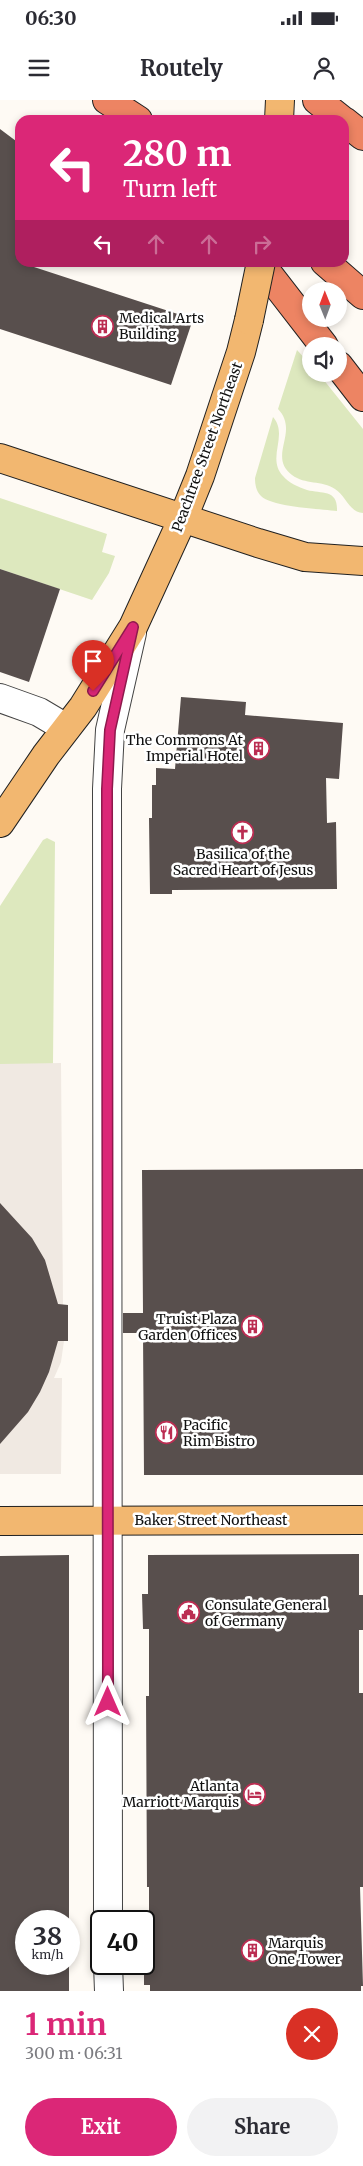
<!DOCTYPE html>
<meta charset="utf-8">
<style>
body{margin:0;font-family:Merriweather,serif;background:#f2f2f3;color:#2b2b33;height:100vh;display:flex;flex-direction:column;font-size:19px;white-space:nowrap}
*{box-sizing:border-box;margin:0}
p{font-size:16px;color:#7c7c81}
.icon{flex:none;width:28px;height:28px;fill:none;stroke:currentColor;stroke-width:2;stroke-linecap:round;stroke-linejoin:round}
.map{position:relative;height:1891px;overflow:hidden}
.panel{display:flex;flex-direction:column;background:#fff;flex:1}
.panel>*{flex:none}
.banner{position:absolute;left:15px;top:15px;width:334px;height:152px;border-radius:15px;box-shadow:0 2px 8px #0003;background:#db2777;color:#fff;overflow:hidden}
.needle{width:32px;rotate:359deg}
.fabs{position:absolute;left:302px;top:182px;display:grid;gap:10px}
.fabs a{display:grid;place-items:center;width:45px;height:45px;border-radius:50%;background:#fff;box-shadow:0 2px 8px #0003;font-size:25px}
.speed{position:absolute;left:15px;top:1810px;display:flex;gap:10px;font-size:25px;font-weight:700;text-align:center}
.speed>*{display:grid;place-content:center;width:65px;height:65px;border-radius:50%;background:#fff;box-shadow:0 2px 8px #0003;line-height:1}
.speed small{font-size:12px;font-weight:400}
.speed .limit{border:2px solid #111;border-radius:8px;background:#fff;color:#111}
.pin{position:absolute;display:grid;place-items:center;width:42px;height:42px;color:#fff;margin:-51px -21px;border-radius:50% 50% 50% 0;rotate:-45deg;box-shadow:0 0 5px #0007}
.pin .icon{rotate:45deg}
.me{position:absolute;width:55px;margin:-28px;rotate:0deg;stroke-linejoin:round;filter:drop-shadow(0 0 4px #0008)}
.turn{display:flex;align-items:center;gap:18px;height:105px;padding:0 25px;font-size:22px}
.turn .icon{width:65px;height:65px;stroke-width:2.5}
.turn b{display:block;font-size:35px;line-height:42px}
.lanes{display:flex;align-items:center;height:48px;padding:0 25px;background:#0003;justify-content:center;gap:25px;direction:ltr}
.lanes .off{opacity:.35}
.round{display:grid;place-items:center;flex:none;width:52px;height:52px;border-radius:26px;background:#f2f2f3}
.headline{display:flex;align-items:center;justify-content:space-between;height:85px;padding:0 25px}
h1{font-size:30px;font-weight:700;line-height:38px;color:#db2777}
.primary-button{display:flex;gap:10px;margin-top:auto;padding:10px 25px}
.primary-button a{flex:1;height:58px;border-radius:30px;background:#db2777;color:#fff;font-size:20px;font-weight:700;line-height:58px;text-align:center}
.primary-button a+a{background:#f2f2f3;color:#2b2b33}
.status{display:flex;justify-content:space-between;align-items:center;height:35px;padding:0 25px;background:#fff;direction:ltr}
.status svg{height:14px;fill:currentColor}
header{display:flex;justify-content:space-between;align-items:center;height:65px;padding:0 25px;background:#fff;font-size:22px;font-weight:700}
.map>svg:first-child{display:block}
.green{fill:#dde8be}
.plaza{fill:#f0e9e2}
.building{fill:#584f4d}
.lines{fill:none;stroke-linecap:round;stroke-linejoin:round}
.minor-casing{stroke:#434343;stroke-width:30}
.major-casing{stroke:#212121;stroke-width:30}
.highway-casing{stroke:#212121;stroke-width:30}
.minor{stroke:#fff;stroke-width:28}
.major{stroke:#f2b770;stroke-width:28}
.highway{stroke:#ed8463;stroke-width:28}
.major-bridge-casing{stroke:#212121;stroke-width:30;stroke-linecap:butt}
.major-bridge{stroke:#f2b770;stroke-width:28}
.route-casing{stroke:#8e194d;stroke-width:12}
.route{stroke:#db2777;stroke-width:9}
.labels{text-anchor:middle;stroke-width:5;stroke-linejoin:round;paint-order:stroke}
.poi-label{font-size:14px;fill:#101010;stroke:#fff;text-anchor:start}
.street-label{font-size:14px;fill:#101010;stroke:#fff}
</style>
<div class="status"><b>06:30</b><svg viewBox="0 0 49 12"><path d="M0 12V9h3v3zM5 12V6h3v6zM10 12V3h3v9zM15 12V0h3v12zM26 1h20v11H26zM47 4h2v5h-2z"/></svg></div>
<header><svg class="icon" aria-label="menu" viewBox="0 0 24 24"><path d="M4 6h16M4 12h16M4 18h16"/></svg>Routely<svg class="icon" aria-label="person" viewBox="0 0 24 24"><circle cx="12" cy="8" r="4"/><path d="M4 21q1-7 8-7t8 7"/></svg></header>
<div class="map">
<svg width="363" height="1891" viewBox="0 0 363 1891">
<rect width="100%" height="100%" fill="#fefaf4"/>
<path class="green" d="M297,250l14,15v9h8l44,55v84c-14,-1 -17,-17 -28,-24 -13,-9 -30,-4 -43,-14 -25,-19 8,-43 -14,-66z
M273,317c16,18 -7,41 10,59 6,7 15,11 24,14 15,4 31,-1 30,21 -17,-2 -65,-4 -76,-15 -5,-5 -6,-12 -6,-18z
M0,398l107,36 -5,18 13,4 -6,17 -17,27 -92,-31z
M47,738l8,4 -2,222h-53v-158l43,-66z"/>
<path class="plaza" d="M61,963l2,242h-19l-44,-78v-163z
M8,1240l56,1 -3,21 -7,16h8l-1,96h-61v-55z"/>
<path class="building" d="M0,29l20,15v118h16l-2,5 159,52 -22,66 -171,-56z
M0,469l60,20 -31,93 -29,-10z
M181,597l65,5 -1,13 98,8 -4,56 -13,-1 1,45 9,-1 1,67 -165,1v4h-22l-1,-76h3v-33h4v-17l19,1z
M363,1069v306h-219l-1,-142h-20v-20h20l-1,-143z
M0,1103l32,35 13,22 13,44 10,1v36h-10l-9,31 -9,20 -12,20 -28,32z
M359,1454v41h4v35h-4v63h4v194h-3l3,99h-2v5h-211v-6h-6v-35h5v-63h-2l-1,-191h3v-67h-6l-1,-35h6v-39z
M69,1455v366h-43v43h43v27h-69v-435z"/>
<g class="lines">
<defs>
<path id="minor" d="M0,598l39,14 27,16
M108,1821l-1,-1132 3,-59 22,-97
M108,1864l1,27"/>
<path id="major" d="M279,20l1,-20
M0,358l258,85 47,14 58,4
M0,723l46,-68 37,-48 50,-80 50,-109 17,-42 41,-124 8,-32
M0,1421l363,-1"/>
<path id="highway" d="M107,0l31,20
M317,0l25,20
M344,21l19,15
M259,162l65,84
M325,162l38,33
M339,266l24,31"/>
</defs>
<use href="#minor" class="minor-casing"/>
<use href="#major" class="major-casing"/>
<use href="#highway" class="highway-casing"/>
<use href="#minor" class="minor"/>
<use href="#major" class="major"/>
<use href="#highway" class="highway"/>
<defs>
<path id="major-bridge" d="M249,220l12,-58"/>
</defs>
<use href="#major-bridge" class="major-bridge-casing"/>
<use href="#major-bridge" class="major-bridge"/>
</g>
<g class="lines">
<defs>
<path id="route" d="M93,591l40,-64 -23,103 -3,59 1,913"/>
</defs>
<use href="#route" class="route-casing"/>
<use href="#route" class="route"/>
</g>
<defs>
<symbol id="building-ring" viewBox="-11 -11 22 22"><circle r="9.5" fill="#fff" stroke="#bb2d52" stroke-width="1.5"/><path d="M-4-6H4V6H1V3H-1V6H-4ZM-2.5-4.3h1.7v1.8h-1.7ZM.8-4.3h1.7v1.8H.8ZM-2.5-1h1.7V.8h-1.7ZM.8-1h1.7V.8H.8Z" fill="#bb2d52"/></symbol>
<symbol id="church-ring" viewBox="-11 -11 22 22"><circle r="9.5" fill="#fff" stroke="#bb2d52" stroke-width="1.5"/><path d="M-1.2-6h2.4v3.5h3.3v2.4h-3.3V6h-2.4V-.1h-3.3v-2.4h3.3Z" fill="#bb2d52"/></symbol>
<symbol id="restaurant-ring" viewBox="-11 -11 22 22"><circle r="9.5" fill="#fff" stroke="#bb2d52" stroke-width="1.5"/><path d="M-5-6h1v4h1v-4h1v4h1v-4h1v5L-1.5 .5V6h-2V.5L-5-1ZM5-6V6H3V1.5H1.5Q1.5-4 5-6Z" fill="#bb2d52"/></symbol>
<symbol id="civic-ring" viewBox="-11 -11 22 22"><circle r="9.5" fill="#fff" stroke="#bb2d52" stroke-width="1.5"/><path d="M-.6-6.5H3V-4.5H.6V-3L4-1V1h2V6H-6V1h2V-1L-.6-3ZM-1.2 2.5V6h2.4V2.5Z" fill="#bb2d52"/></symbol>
<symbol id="hotel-ring" viewBox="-11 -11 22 22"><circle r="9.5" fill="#fff" stroke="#bb2d52" stroke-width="1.5"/><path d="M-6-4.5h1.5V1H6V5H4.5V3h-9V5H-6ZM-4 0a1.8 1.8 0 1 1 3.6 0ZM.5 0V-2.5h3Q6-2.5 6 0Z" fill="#bb2d52"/></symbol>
</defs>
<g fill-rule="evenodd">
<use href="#building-ring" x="90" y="214" width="25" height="25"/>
<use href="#building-ring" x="246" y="636" width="25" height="25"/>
<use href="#church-ring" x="230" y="720" width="25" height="25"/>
<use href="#building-ring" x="240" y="1214" width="25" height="25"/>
<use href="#restaurant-ring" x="154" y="1320" width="25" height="25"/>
<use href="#civic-ring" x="176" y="1500" width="25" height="25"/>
<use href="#hotel-ring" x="242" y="1682" width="25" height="25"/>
<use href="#building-ring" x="240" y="1838" width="25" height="25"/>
</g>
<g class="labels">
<g class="poi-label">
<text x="119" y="223">Medical Arts<tspan x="119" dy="16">Building</tspan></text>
<text x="243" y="645" text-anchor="end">The Commons At<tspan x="243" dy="16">Imperial Hotel</tspan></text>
<text x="243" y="759" text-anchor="middle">Basilica of the<tspan x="243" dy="16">Sacred Heart of Jesus</tspan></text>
<text x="237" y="1224" text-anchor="end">Truist Plaza<tspan x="237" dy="16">Garden Offices</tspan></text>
<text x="183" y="1330">Pacific<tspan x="183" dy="16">Rim Bistro</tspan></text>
<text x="205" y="1510">Consulate General<tspan x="205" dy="16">of Germany</tspan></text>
<text x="239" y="1691" text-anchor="end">Atlanta<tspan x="239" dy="16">Marriott Marquis</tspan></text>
<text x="268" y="1848">Marquis<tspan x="268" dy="16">One Tower</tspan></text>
</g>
<g class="street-label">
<text transform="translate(207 347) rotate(-70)" y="5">Peachtree Street Northeast</text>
<text x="211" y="1425">Baker Street Northeast</text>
</g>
</g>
</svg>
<div class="fabs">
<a><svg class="needle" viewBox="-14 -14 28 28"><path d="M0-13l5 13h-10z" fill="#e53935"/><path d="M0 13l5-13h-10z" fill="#7c7c81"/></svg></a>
<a><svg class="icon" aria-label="sound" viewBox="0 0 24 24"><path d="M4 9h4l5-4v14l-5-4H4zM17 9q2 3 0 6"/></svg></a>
</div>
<div class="speed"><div>38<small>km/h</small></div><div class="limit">40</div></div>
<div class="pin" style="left:93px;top:591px;background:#d93025"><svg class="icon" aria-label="arrive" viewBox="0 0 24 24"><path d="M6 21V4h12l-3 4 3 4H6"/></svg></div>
<svg class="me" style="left:108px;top:1602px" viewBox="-20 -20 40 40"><path d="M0-17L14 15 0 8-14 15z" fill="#db2777" stroke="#fff" stroke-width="4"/></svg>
<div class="banner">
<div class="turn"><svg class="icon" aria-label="left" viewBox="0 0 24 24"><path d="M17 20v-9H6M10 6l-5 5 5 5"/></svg><div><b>280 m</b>Turn left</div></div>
<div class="lanes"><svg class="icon" aria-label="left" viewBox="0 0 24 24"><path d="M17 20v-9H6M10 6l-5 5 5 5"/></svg><svg class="icon off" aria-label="ahead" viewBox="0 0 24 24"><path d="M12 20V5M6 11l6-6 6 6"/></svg><svg class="icon off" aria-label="ahead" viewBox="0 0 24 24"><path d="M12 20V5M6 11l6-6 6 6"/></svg><svg class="icon off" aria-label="right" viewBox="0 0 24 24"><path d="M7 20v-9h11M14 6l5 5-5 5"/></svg></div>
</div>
</div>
<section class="panel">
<div class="headline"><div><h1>1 min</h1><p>300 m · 06:31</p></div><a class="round" style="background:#d93025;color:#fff"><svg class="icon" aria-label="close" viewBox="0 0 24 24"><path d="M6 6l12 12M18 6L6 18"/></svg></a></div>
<div class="primary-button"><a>Exit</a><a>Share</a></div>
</section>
